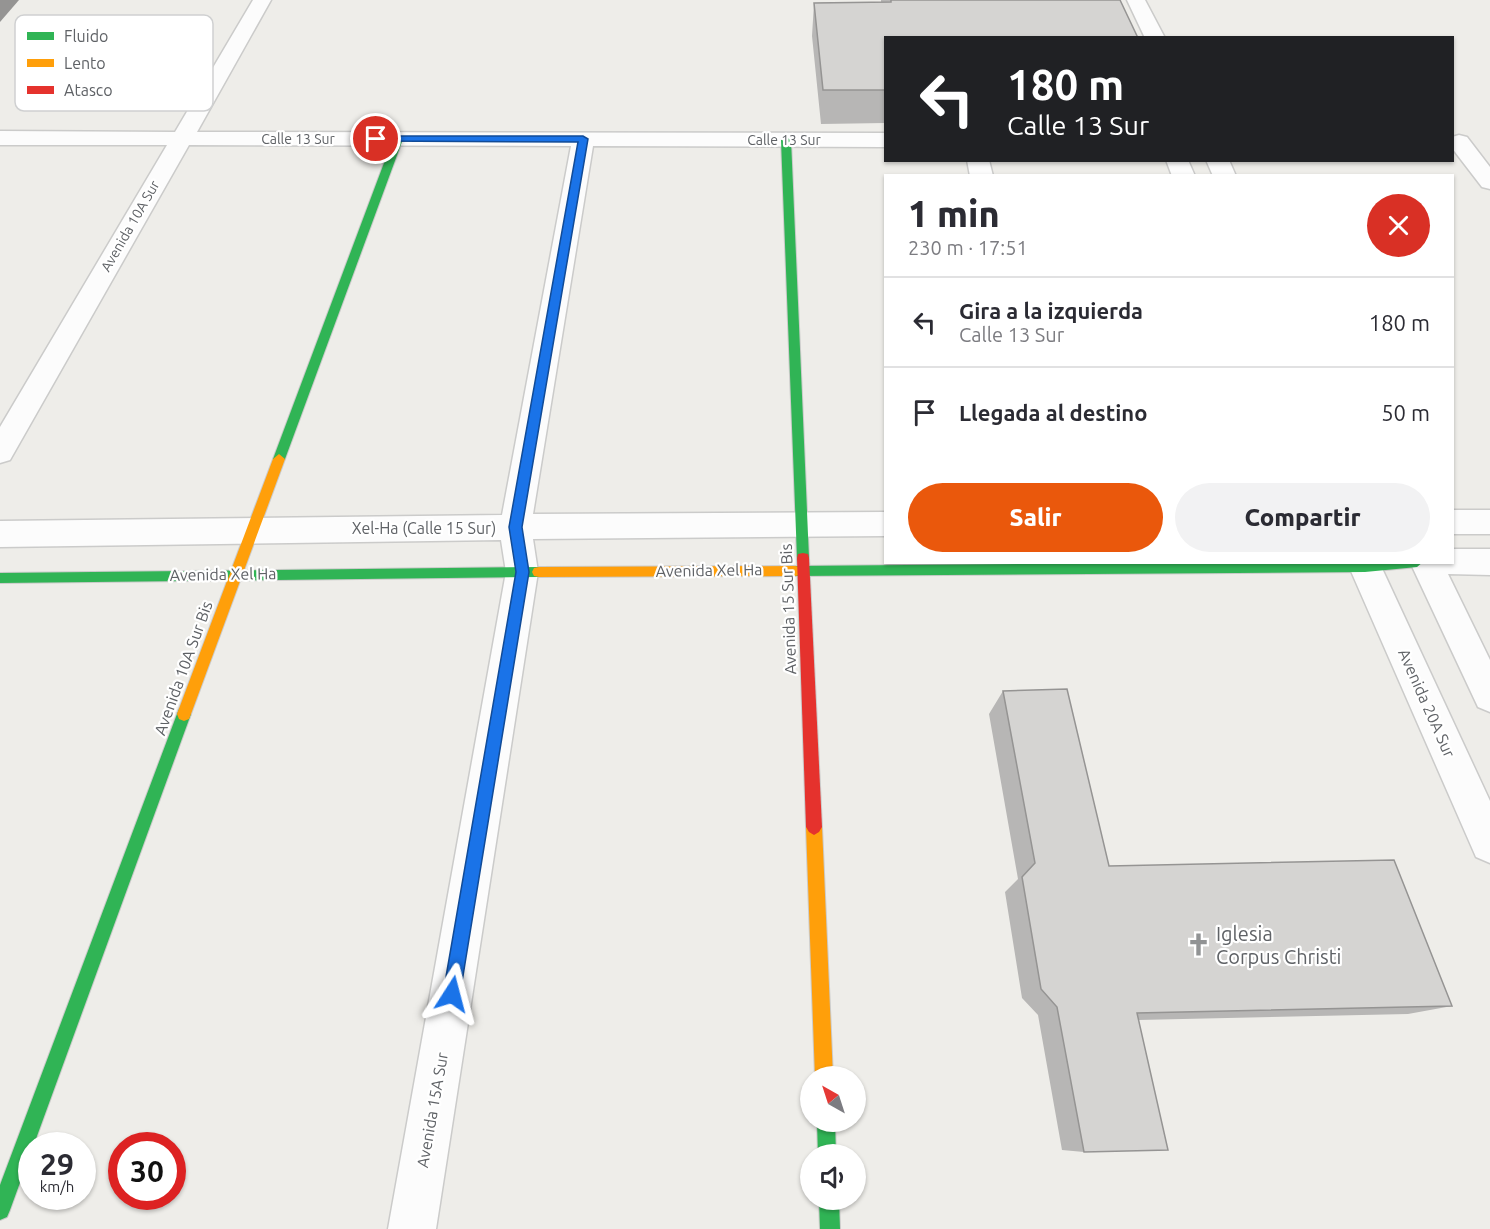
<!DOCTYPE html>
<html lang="es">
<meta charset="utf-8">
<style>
body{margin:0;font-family:Ubuntu,sans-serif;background:#f2f2f3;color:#2b2b33;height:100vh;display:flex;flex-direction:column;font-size:22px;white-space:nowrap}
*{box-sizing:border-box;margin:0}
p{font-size:20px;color:#7c7c81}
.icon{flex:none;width:33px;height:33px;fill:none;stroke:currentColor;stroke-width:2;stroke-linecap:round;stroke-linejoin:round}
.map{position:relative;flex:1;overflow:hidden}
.details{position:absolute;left:884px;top:174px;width:570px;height:390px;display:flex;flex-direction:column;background:#fff;border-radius:0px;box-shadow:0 2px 4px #0004}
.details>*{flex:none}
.top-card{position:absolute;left:884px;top:36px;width:570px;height:126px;border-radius:0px;box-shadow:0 2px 4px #0004;background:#202124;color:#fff;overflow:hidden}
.needle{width:39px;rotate:321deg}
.controls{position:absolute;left:800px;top:1066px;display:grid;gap:12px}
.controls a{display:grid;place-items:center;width:66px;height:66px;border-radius:50%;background:#fff;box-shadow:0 2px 4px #0004;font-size:30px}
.speed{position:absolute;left:18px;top:1132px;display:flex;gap:12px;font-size:30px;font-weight:700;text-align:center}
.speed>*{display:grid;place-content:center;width:78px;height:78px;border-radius:50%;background:#fff;box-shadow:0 2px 4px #0004;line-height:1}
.speed small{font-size:15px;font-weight:400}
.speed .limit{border:9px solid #d22;background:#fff;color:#111}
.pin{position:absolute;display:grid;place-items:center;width:51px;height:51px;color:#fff;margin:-26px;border:3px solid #fff;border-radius:50%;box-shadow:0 2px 6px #0007}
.me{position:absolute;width:66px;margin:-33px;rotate:9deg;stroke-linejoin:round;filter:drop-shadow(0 0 4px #0008)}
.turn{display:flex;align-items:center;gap:21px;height:126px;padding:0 24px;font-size:27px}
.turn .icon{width:78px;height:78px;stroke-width:2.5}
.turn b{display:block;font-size:42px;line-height:51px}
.round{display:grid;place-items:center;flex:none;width:63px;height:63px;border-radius:32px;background:#f2f2f3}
.summary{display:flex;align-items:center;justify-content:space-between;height:102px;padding:0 24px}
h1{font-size:36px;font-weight:800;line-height:45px}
.button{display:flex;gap:12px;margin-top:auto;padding:12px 24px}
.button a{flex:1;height:69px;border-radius:36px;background:#ea580c;color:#fff;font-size:24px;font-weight:800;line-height:69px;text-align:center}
.button a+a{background:#f2f2f3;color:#2b2b33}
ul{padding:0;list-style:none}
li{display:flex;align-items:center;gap:18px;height:90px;padding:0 24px;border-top:2px solid #e1e1e2}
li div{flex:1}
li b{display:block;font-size:22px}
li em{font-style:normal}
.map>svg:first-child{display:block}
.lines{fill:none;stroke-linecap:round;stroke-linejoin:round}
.street-casing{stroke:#cbcbca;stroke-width:3}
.fast-casing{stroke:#cbcbca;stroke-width:2}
.slow-casing{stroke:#cbcbca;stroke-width:2}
.jam-casing{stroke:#cbcbca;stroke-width:2}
.street{fill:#fcfcfc;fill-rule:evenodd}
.fast{fill:#30b455;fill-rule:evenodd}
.slow{fill:#ff9f0a;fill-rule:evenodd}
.jam{fill:#e5322d;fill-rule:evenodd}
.wall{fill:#b7b6b5}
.shaded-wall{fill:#959493}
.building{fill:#d5d4d2;stroke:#959493;stroke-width:1.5}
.route{fill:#1a73e8;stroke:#114b97;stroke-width:1.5}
.labels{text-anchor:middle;stroke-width:4.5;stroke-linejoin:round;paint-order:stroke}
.far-street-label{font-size:14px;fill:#5f6266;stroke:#fff}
.street-label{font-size:16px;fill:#5f6266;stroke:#fff}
.near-poi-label{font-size:20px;fill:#5f6266;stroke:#fff;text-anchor:start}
.key{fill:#fff;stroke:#cfd0d1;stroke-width:1.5}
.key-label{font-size:16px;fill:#5f6266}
</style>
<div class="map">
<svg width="1490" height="1229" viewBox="0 0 1490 1229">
<rect width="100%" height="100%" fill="#eeede9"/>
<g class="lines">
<defs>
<path id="street" d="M253,0h18l-74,132 688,1v14l-292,-1 -60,368 352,-2v24l-352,3 5,33 -102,657h-48l118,-657 -5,-32 -501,7v-26l502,-6 69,-369 -382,-1 -179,315 -10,3v-36l167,-282h-167v-14l175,1z
M1127,0h18l20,38h-20z
M1459,135l8,2 23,30v22l-8,-2 -30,-39v-11z
M967,160h22l4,16h-23z
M1166,160h22l7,16h-23z
M1206,160h23l7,16h-23z
M1452,510h38v24h-38z
M1452,549h38v26l-42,-1 42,86v52l-12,-5 -68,-145h42z
M1347,562h32l111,239v62l-14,-6z"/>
<path id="fast" d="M398,136l5,3 -118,320 -6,5 -4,-2 -2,-3 120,-320z
M786,137l5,3 18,418 -1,4h-10l-1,-4 -16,-418z
M1235,562h188l-6,5 -52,5 -570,4 -5,-1 -2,-4 2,-4 5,-1z
M539,567l5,1 2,4 -2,4 -5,1 -539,6v-10z
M184,707l5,2 2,5 -181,496 -3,7 -7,3v-35l177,-471 2,-5z
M817,1122h18l1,33h-18z
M819,1200h20l1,29h-20z"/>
<path id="slow" d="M279,454l6,5 -94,255 -2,5 -5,2 -5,-2 -2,-5 96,-255z
M795,566l5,1 2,4 -2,4 -5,1 -256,1 -5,-1 -2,-4 2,-4 5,-1z
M814,819l5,3 3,5 11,250h-18l-9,-250 3,-5z"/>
<path id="jam" d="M803,553l5,1 1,4 13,269 -3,5 -5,3 -5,-3 -3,-5 -9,-269 1,-4z"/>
</defs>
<use href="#street" class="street-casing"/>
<use href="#fast" class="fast-casing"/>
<use href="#slow" class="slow-casing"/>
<use href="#jam" class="jam-casing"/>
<use href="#street" class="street"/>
<use href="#fast" class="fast"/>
<use href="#slow" class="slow"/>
<use href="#jam" class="jam"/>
</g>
<path class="wall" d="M881,0h239l-235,38v85l-64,1 -9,-88 2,-33 67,-1z
M1003,691l106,175 343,140 -44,8 -270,6 -54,132 -22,-2 -24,-135 -16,-17 -17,-106 13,-13 -29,-165z"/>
<path class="shaded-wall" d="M0,0h19l-19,22z"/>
<path class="building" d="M891,0h229l18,38h-253v52h-62l-9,-87 77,-1z
M1067,689l42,177 285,-6 58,146 -315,7 31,137 -84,2 -27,-145 -16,-18 -19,-112 13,-14 -32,-172z"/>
<path class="route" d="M376,136h207l5,3 -66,388 7,45 -69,422 -2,6 -6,3 -6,-3 -3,-6 73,-422 -7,-45 69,-385 -205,-1 -2,-2z"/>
<defs>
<symbol id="church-bare" viewBox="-9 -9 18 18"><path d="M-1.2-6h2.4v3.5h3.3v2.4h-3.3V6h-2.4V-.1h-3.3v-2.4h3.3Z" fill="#919394" stroke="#fff" stroke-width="2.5" paint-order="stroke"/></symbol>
</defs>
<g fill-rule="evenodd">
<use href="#church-bare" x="1182" y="928" width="33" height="33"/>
</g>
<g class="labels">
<g class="far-street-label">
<text x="298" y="144">Calle 13 Sur</text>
<text x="784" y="145">Calle 13 Sur</text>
<text transform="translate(130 226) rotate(-60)" y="5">Avenida 10A Sur</text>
</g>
<g class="street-label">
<text x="424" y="534">Xel-Ha (Calle 15 Sur)</text>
<text transform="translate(709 570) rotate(-1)" y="6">Avenida Xel Ha</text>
<text transform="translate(223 574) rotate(-1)" y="6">Avenida Xel Ha</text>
<text transform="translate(788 609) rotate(-92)" y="6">Avenida 15 Sur Bis</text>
<text transform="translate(183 668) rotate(-70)" y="6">Avenida 10A Sur Bis</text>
<text transform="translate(1427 703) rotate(66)" y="6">Avenida 20A Sur</text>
<text transform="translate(432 1110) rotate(-80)" y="6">Avenida 15A Sur</text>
</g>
<g class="near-poi-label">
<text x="1216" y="941">Iglesia<tspan x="1216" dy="23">Corpus Christi</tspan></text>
</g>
</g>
<rect x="15" y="15" width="198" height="96" rx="9" class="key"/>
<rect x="27" y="32" width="27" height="8" fill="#30b455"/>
<rect x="27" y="59" width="27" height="8" fill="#ff9f0a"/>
<rect x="27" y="86" width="27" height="8" fill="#e5322d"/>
<g class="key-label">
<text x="64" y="42">Fluido</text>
<text x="64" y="69">Lento</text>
<text x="64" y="96">Atasco</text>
</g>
</svg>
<div class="controls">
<a><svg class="needle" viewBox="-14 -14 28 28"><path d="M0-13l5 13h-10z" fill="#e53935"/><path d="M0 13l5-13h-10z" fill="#7c7c81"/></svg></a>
<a><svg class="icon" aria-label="sound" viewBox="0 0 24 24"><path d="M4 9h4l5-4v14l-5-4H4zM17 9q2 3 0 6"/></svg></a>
</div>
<div class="speed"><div>29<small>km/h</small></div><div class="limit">30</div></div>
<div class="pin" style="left:376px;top:139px;background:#d93025"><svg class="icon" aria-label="arrive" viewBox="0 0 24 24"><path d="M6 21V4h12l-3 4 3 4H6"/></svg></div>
<svg class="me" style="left:452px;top:994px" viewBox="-20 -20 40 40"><path d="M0-17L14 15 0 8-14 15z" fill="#1a73e8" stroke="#fff" stroke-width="4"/></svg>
<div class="top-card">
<div class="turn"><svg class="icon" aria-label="left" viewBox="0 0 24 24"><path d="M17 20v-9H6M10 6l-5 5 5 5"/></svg><div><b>180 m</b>Calle 13 Sur</div></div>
</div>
<section class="details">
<div class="summary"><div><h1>1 min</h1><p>230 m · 17:51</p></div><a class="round" style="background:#d93025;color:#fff"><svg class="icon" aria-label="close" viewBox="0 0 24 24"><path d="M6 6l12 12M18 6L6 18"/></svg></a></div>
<ul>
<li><svg class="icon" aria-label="left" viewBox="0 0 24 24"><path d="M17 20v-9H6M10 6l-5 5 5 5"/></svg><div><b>Gira a la izquierda</b><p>Calle 13 Sur</p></div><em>180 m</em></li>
<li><svg class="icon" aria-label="arrive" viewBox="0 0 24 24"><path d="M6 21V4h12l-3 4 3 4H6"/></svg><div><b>Llegada al destino</b></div><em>50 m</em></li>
</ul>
<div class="button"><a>Salir</a><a>Compartir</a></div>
</section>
</div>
